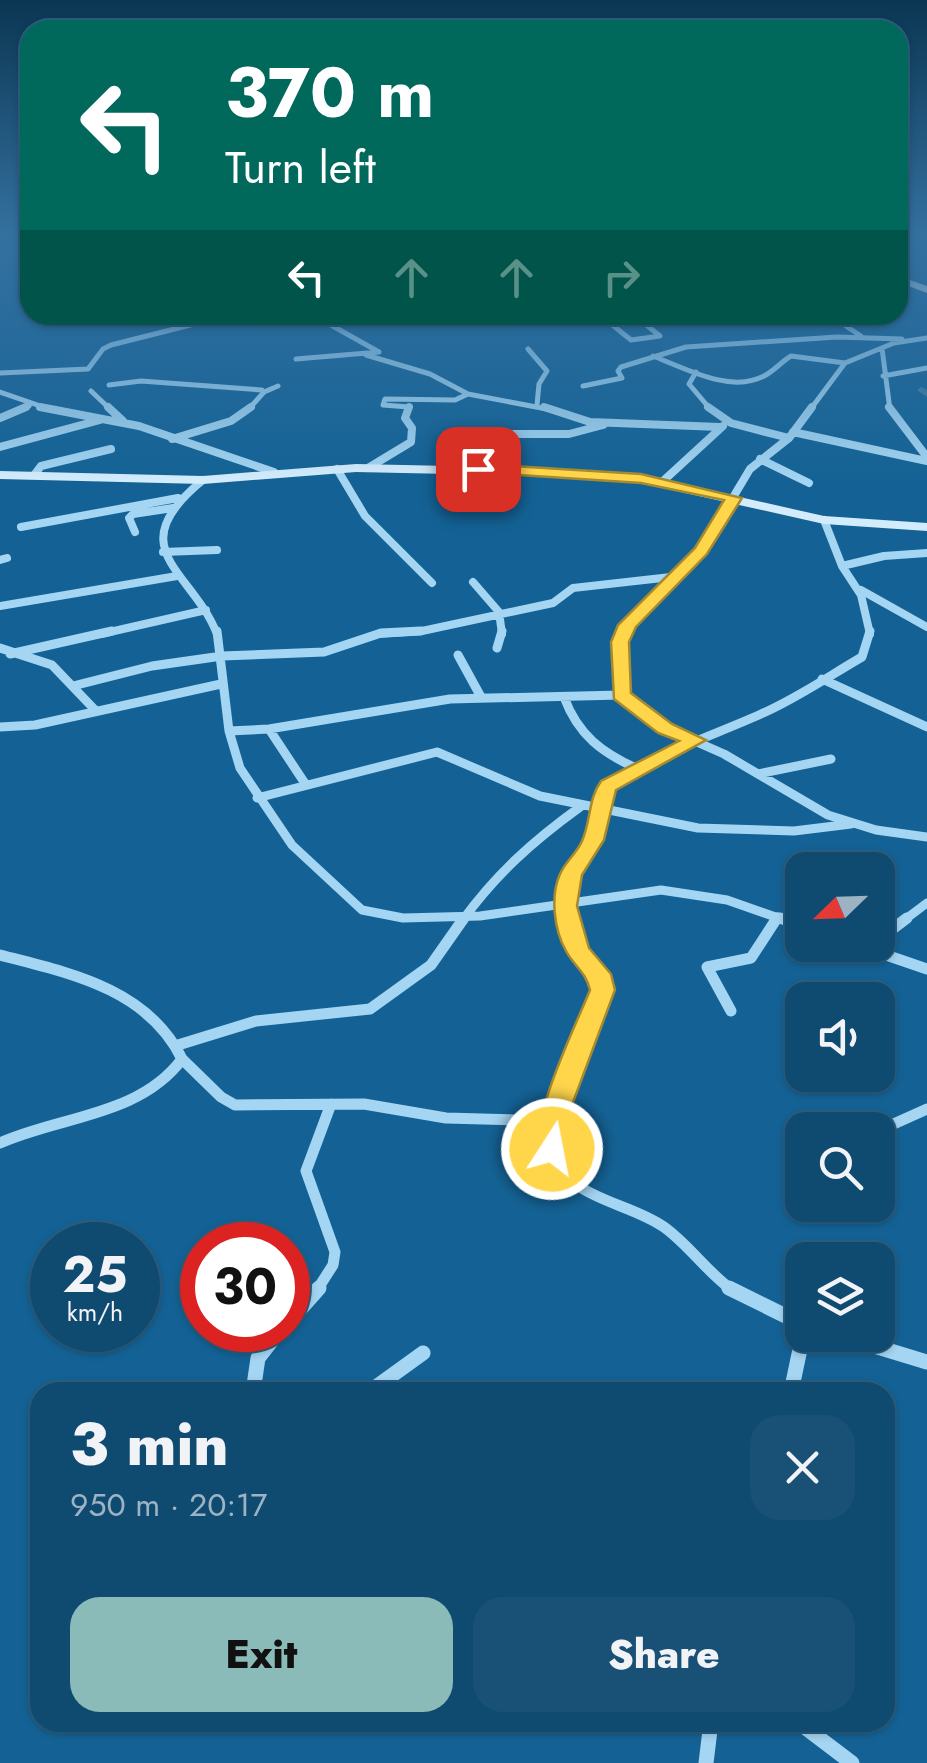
<!DOCTYPE html>
<meta charset="utf-8">
<style>
body{margin:0;font-family:Jost,sans-serif;background:#185175;color:#f1f3f6;height:100vh;display:flex;flex-direction:column;font-size:38px;white-space:nowrap}
*{box-sizing:border-box;margin:0}
p{font-size:32px;color:#9bb3c3}
.icon{flex:none;width:55px;height:55px;fill:none;stroke:currentColor;stroke-width:2;stroke-linecap:round;stroke-linejoin:round}
.map{position:relative;flex:1;overflow:hidden}
.details{position:absolute;left:30px;top:1382px;width:865px;height:350px;display:flex;flex-direction:column;background:#0f4a70;border-radius:30px;box-shadow:0 2px 8px #0004,0 0 0 2px #2f6283}
.details>*{flex:none}
.top-card{position:absolute;left:20px;top:20px;width:888px;height:305px;border-radius:30px;box-shadow:0 2px 8px #0004,0 0 0 2px #2f6283;background:#00695c;color:#fff;overflow:hidden}
.needle{width:65px;rotate:247deg}
.tools{position:absolute;left:785px;top:852px;display:grid;gap:20px}
.tools a{display:grid;place-items:center;width:110px;height:110px;border-radius:20px;background:#0f4a70;box-shadow:0 2px 8px #0004,0 0 0 2px #2f6283;font-size:50px}
.speed{position:absolute;left:30px;top:1222px;display:flex;gap:20px;font-size:50px;font-weight:700;text-align:center}
.speed>*{display:grid;place-content:center;width:130px;height:130px;border-radius:50%;background:#0f4a70;box-shadow:0 2px 8px #0004,0 0 0 2px #2f6283;line-height:1}
.speed small{font-size:25px;font-weight:400}
.speed .limit{border:15px solid #d22;background:#fff;color:#111}
.pin{position:absolute;display:grid;place-items:center;width:85px;height:85px;color:#fff;margin:-42px;border-radius:20px;box-shadow:0 5px 15px #0006}
.me{position:absolute;width:110px;margin:-55px;rotate:11deg;stroke-linejoin:round;filter:drop-shadow(0 0 8px #0008)}
.turn{display:flex;align-items:center;gap:35px;height:210px;padding:0 40px;font-size:45px}
.turn .icon{width:130px;height:130px;stroke-width:2.5}
.turn b{display:block;font-size:70px;line-height:85px}
.lanes{display:flex;align-items:center;height:95px;padding:0 40px;background:#0003;justify-content:center;gap:50px;direction:ltr}
.lanes .off{opacity:.35}
.round{display:grid;place-items:center;flex:none;width:105px;height:105px;border-radius:30px;background:#185175}
.summary{display:flex;align-items:center;justify-content:space-between;height:170px;padding:0 40px}
h1{font-size:60px;font-weight:800;line-height:75px}
.cta{display:flex;gap:20px;margin-top:auto;padding:20px 40px}
.cta a{flex:1;height:115px;border-radius:30px;background:#8bbbb9;color:#111;font-size:40px;font-weight:800;line-height:115px;text-align:center}
.cta a+a{background:#185175;color:#f1f3f6}
.map>svg:first-child{display:block}
.lines{fill:none;stroke-linecap:round;stroke-linejoin:round}
.canal{fill:#447c9f;fill-rule:evenodd}
.street-far4{stroke:#a4d5f2;stroke-width:5}
.street-far3{stroke:#a4d5f2;stroke-width:8}
.street-far2{stroke:#a4d5f2;stroke-width:9}
.street-far1{stroke:#a4d5f2;stroke-width:11}
.street{stroke:#a4d5f2;stroke-width:15}
.secondary{fill:#d3ecfc;fill-rule:evenodd}
.highway{fill:#fff;fill-rule:evenodd}
.route{fill:#ffd54a;stroke:#a68a30;stroke-width:2.5}
</style>
<div class="map">
<svg width="927" height="1763" viewBox="0 0 927 1763">
<rect width="100%" height="100%" fill="#146295"/>
<g class="lines">
<path class="canal" d="M921,387l6,3v7l-10,-7z"/>
<path class="street-far4" d="M241,315l35,2
M829,315l32,21
M605,319l26,21 29,-4 -26,-21
M882,348l8,62
M528,349l19,22 -8,13 -2,21
M366,355l64,19 38,20 84,16
M653,356c31,12 78,38 111,20 10,-5 17,-14 27,-20l54,7
M296,359l83,-7 -66,-37
M696,372l-7,12 22,26
M0,373l88,-4 15,-20 8,-4 119,-30
M883,376l44,-8
M109,385l32,-4 121,9
M583,386l39,-8 -4,-7 3,-4 65,-20 151,-10 65,2
M91,391l20,19
M0,392l52,18
M20,410l9,-4
M248,410l16,-18 14,-6
M408,410l1,-3 -26,-2 2,-6 70,1 13,-6
M810,410l35,-47 49,-20 33,-5"/>
<path class="street-far3" d="M40,407l99,19 135,46
M108,407l15,14
M544,407l46,15 130,5
M708,407l23,16 58,15
M889,407l38,50
M0,418l26,-11
M793,432l134,29
M506,434h63l34,-9
M172,439l59,-18 20,-14
M0,447l100,-27
M760,459l49,24
M368,468l43,-26 1,-14 -7,-10 4,-11
M337,469l28,47 67,67
M495,469l11,-22
M35,474l6,-8 70,-17
M203,480c-85,69 -11,90 14,154
M662,482l61,-56
M824,520l18,46 19,29 9,39
M21,527l157,-29
M135,532l-6,-14 4,-4 40,-6
M163,552l54,-2
M0,560l7,-2
M842,566l42,-10 43,-3
M473,582l26,30 3,22
M861,590l66,37
M0,606l177,-30
M101,634l105,-24
M379,634l43,-3 131,-28 20,-15 107,-12
M623,634l78,-83 49,-82 39,-31 23,-31"/>
<path class="street-far2" d="M217,631l12,100 40,-2 181,-30 171,-4
M624,631l-6,26 3,38 44,33 59,26 104,61 48,15 51,7
M0,648l52,17 44,46
M497,648l5,-17
M10,654l102,-23
M458,655l23,42
M822,679l105,48
M73,686l79,-20 70,-10 102,-4 57,-19 40,-2
M564,697c14,38 38,56 74,72
M0,727l35,-2 186,-41
M269,729l37,56
M229,731l11,37 52,77 70,65 41,8 77,-2 181,-26 66,10 60,21
M758,774l73,-15
M257,798l180,-46 103,44 158,32 96,3 57,-7
M462,921c34,-47 71,-80 118,-114
M568,921l-1,-27 30,-62 6,-39c46,-38 105,-55 158,-79 35,-15 68,-38 101,-57l8,-26
M775,921l3,-4
M903,921l24,-18"/>
<path class="street-far1" d="M567,918c8,33 29,45 36,72 -16,56 -91,153 -23,197 26,17 58,22 84,40 25,18 43,45 68,63
M780,918l22,8
M878,940l29,-22
M857,945l70,24
M0,955c70,18 148,34 182,104 -42,57 -122,57 -182,84
M731,1011l-24,-44 44,-9 26,-40
M178,1045l78,-24 114,-12 61,-44 33,-47
M182,1059l39,38 14,8 129,-1 82,14 107,3
M878,1131l49,-22
M317,1290l16,-25 2,-13 -29,-81 25,-67"/>
<path class="street" d="M729,1288l73,36
M288,1323l31,-35
M838,1335l89,27
M253,1392l5,-34 22,-28
M369,1392l54,-39
M791,1392l12,-57
M798,1722l54,41
M706,1763l5,-41"/>
<path class="secondary" d="M356,464l195,4 90,7 183,41 103,7v8l-103,-7 -183,-41 -90,-7 -195,-4 -153,12 -203,-5v-8l203,5z"/>
<path class="highway" d="M898,276l29,10v7l-29,-11z"/>
</g>
<linearGradient id="sky" x2="0" y2="1"><stop stop-color="#0b3652"/><stop offset="0.49" stop-color="#3471a0"/><stop offset="1" stop-color="#3471a0" stop-opacity="0"/></linearGradient>
<rect width="927" height="481" fill="url(#sky)"/>
<path class="route" d="M478,464l163,10 101,24 -35,56 -71,73 -7,15 2,51 41,31 34,16 -90,50 -12,50 -22,35 -5,31 12,42 22,26 4,16 -49,131 -1,28 -4,7h-19c-17,-29 35,-133 48,-166 -4,-18 -16,-24 -24,-39 -12,-21 -16,-55 -6,-77 5,-12 17,-21 22,-33 9,-20 6,-42 19,-60l78,-40 -21,-8 -44,-34 -3,-57 7,-17 77,-77 29,-48 -83,-17 -169,-11v-6z"/>
</svg>
<div class="tools">
<a><svg class="needle" viewBox="-14 -14 28 28"><path d="M0-13l5 13h-10z" fill="#e53935"/><path d="M0 13l5-13h-10z" fill="#9bb3c3"/></svg></a>
<a><svg class="icon" aria-label="sound" viewBox="0 0 24 24"><path d="M4 9h4l5-4v14l-5-4H4zM17 9q2 3 0 6"/></svg></a>
<a><svg class="icon" aria-label="search" viewBox="0 0 24 24"><circle cx="10" cy="10" r="6"/><path d="M15 15l6 6"/></svg></a>
<a><svg class="icon" aria-label="layers" viewBox="0 0 24 24"><path d="M12 4l9 5-9 5-9-5zM3 14l9 5 9-5"/></svg></a>
</div>
<div class="speed"><div>25<small>km/h</small></div><div class="limit">30</div></div>
<div class="pin" style="left:478px;top:469px;background:#d93025"><svg class="icon" aria-label="arrive" viewBox="0 0 24 24"><path d="M6 21V4h12l-3 4 3 4H6"/></svg></div>
<svg class="me" style="left:552px;top:1149px" viewBox="-20 -20 40 40"><circle r="17" fill="#ffd54a" stroke="#fff" stroke-width="3"/><path d="M0-11L8 9 0 5-8 9z" fill="#fff"/></svg>
<div class="top-card">
<div class="turn"><svg class="icon" aria-label="left" viewBox="0 0 24 24"><path d="M17 20v-9H6M10 6l-5 5 5 5"/></svg><div><b>370 m</b>Turn left</div></div>
<div class="lanes"><svg class="icon" aria-label="left" viewBox="0 0 24 24"><path d="M17 20v-9H6M10 6l-5 5 5 5"/></svg><svg class="icon off" aria-label="ahead" viewBox="0 0 24 24"><path d="M12 20V5M6 11l6-6 6 6"/></svg><svg class="icon off" aria-label="ahead" viewBox="0 0 24 24"><path d="M12 20V5M6 11l6-6 6 6"/></svg><svg class="icon off" aria-label="right" viewBox="0 0 24 24"><path d="M7 20v-9h11M14 6l5 5-5 5"/></svg></div>
</div>
<section class="details">
<div class="summary"><div><h1>3 min</h1><p>950 m · 20:17</p></div><a class="round"><svg class="icon" aria-label="close" viewBox="0 0 24 24"><path d="M6 6l12 12M18 6L6 18"/></svg></a></div>
<div class="cta"><a>Exit</a><a>Share</a></div>
</section>
</div>
